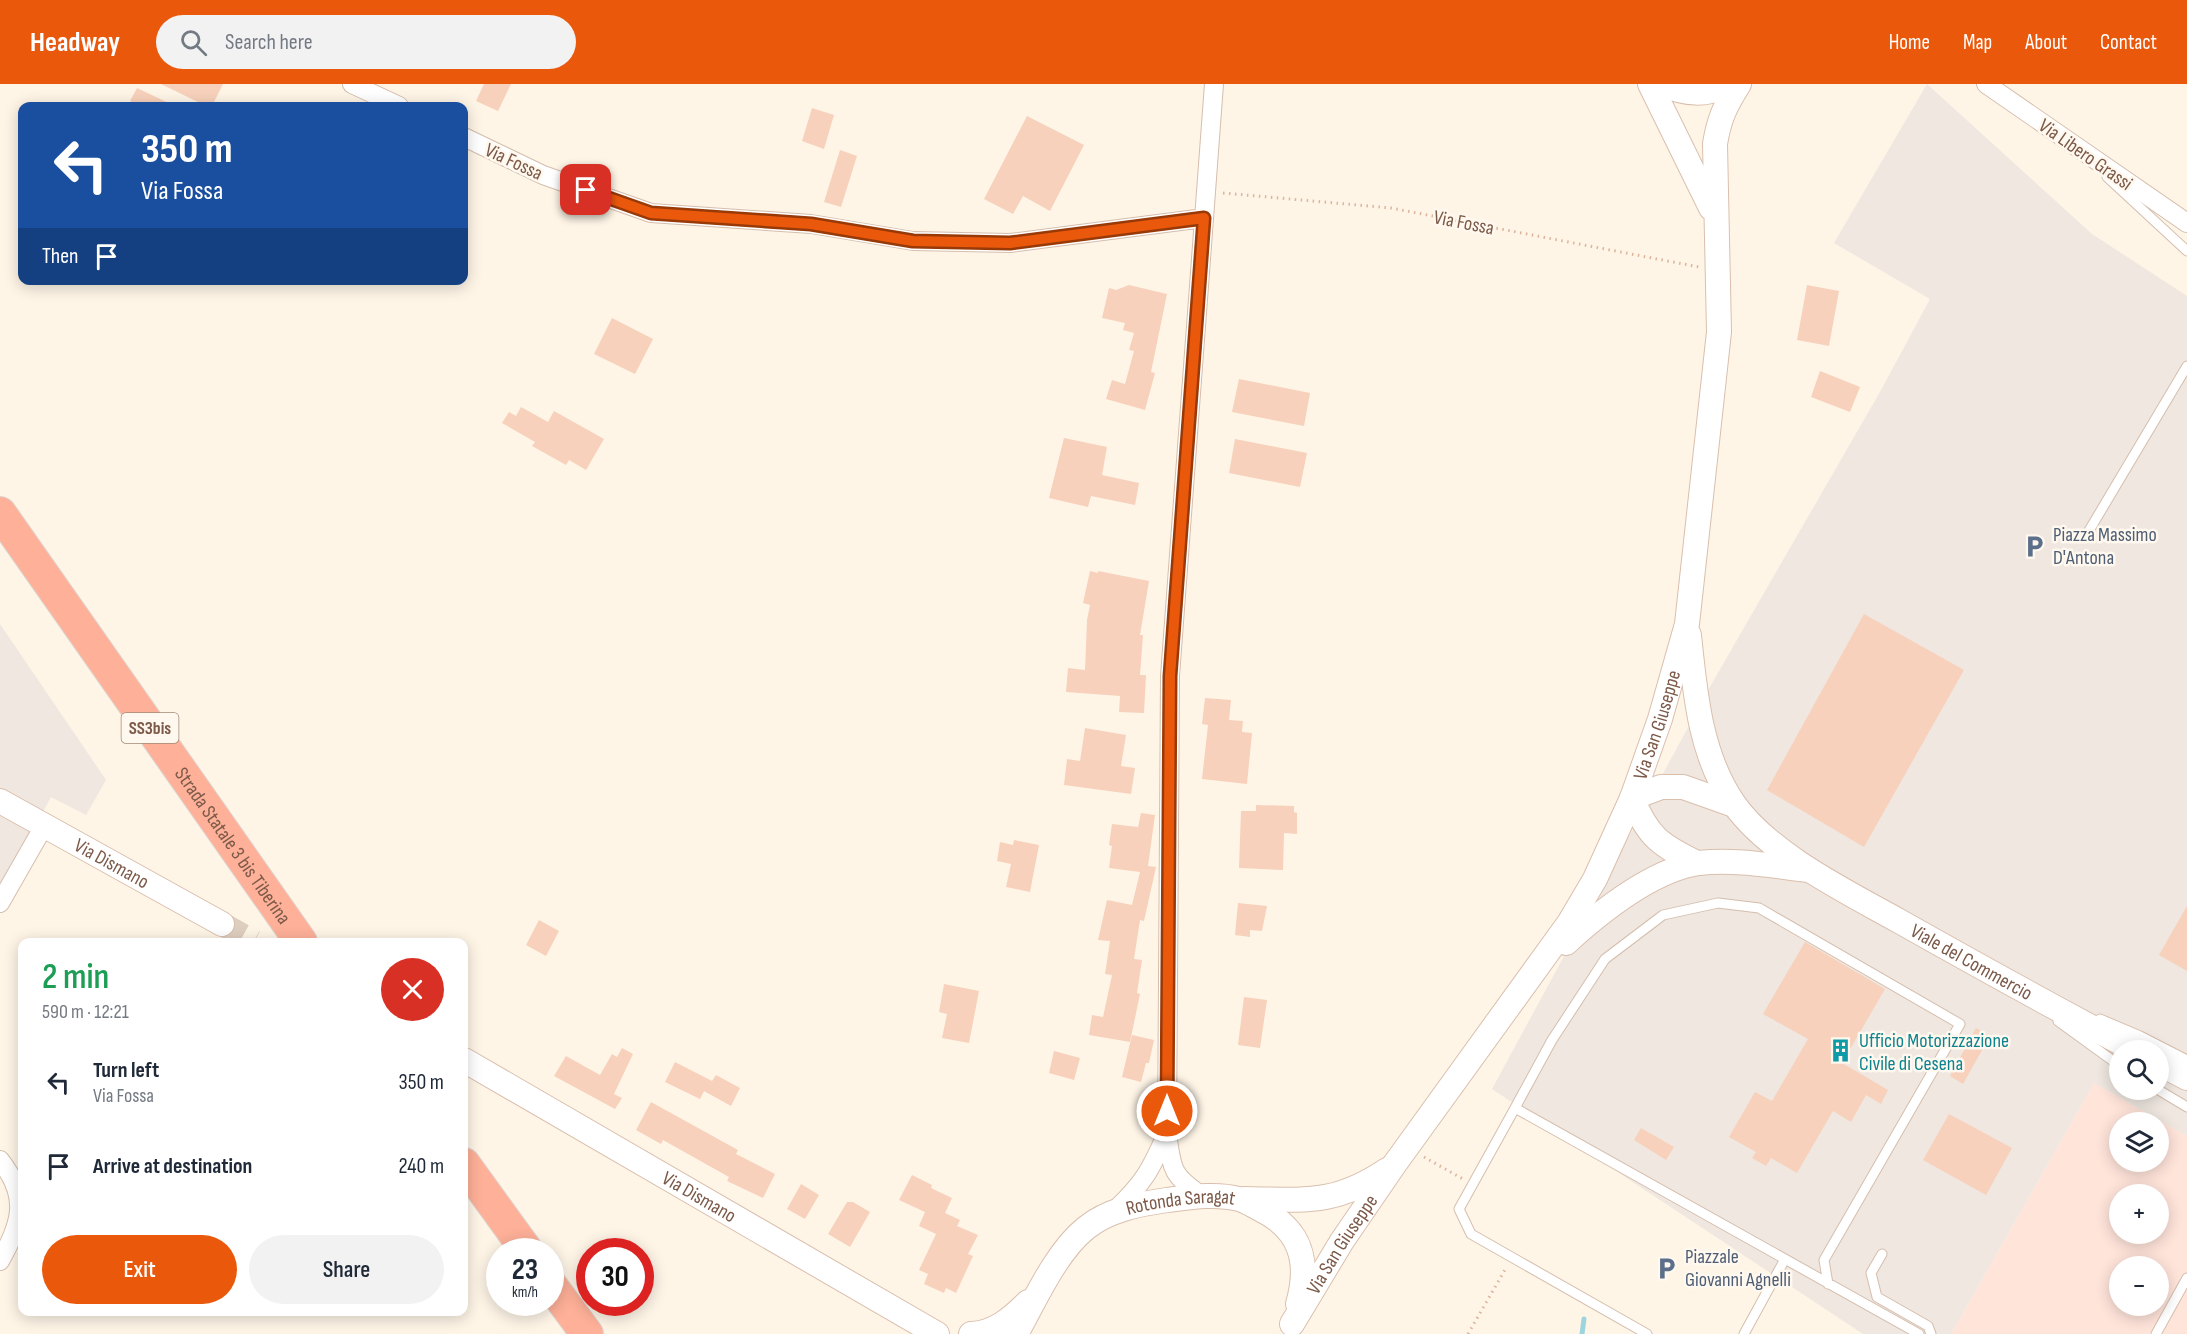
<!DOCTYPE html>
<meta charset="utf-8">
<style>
body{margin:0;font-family:"Sofia Sans Condensed",sans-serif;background:#f2f2f3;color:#1f2937;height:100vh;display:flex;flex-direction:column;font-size:22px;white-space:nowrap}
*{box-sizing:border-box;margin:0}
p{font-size:20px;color:#747a83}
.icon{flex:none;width:33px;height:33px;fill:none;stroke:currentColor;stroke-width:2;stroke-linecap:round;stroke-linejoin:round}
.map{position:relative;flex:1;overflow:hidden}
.sheet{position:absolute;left:18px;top:854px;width:450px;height:378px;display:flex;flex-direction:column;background:#fff;border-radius:12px;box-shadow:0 3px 15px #0003}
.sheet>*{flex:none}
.banner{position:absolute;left:18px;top:18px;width:450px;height:183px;border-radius:12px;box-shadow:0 3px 15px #0003;background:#1a4fa0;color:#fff;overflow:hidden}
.fabs{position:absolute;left:2109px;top:956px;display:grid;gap:12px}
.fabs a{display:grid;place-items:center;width:60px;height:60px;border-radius:50%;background:#fff;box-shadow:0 3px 15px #0003;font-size:30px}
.speed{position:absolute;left:486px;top:1154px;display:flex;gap:12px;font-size:30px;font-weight:700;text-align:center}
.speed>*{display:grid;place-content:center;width:78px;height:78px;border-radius:50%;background:#fff;box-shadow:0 3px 15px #0003;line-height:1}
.speed small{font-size:15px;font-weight:400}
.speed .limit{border:9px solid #d22;background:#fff;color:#111}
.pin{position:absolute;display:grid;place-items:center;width:51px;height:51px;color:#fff;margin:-26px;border-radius:12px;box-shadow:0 3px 9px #0006}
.me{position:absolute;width:66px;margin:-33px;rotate:0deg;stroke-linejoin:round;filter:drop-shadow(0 0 4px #0008)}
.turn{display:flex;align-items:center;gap:21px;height:126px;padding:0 24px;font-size:27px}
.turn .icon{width:78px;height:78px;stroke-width:2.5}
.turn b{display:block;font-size:42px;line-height:51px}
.then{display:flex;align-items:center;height:57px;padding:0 24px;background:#0003;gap:12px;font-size:22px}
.round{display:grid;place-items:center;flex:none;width:63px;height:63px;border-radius:32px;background:#f2f2f3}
.headline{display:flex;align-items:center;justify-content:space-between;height:102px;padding:0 24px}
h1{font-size:36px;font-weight:600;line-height:45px;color:#1e9e55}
.cta{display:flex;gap:12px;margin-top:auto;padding:12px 24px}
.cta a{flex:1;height:69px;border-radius:36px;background:#ea580c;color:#fff;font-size:24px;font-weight:600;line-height:69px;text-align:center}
.cta a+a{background:#f2f2f3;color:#1f2937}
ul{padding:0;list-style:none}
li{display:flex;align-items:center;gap:18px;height:84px;padding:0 24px}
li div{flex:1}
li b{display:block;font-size:22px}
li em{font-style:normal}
header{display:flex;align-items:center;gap:36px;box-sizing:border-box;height:84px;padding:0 30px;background:#ea580c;color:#fff}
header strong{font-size:28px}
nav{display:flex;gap:33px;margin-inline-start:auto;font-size:21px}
.search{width:420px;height:54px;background:#f2f2f3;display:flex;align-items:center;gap:15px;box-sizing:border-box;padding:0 21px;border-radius:33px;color:#747a83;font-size:22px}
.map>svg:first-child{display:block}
.commercial{fill:#ffe4da;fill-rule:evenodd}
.industrial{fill:#efe7e0;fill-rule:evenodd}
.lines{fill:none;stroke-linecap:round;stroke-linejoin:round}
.stream{stroke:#9dd5de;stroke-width:5}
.building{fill:#f7d1bb}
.secondary-tunnel{stroke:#decebf;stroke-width:24;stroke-dasharray:24 12;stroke-linecap:butt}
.lane-casing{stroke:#d5bead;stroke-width:11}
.street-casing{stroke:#d5bead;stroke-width:20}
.secondary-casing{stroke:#dabfad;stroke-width:26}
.highway-casing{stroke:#ddd4cf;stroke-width:34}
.path{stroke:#ddb49d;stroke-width:3;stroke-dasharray:1.5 4.5;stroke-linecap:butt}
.lane{stroke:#fff;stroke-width:9}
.street{stroke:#fff;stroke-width:18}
.secondary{stroke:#fff;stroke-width:24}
.highway{stroke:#feb098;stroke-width:32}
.route-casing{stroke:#983908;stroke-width:15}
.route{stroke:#ea580c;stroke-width:10}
.labels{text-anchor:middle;stroke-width:5;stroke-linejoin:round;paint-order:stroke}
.shield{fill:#fff8ef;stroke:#a3897a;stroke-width:1.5}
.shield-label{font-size:18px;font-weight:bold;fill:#7c5948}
.street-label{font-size:20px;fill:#7c5948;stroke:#fff8ef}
.service-label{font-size:20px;fill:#4e5e75;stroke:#fff8ef;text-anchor:start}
.culture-label{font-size:20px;fill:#0d838f;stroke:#fff8ef;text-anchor:start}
</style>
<header>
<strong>Headway</strong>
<div class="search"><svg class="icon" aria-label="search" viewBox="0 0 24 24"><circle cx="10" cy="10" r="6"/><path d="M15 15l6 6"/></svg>Search here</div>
<nav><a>Home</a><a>Map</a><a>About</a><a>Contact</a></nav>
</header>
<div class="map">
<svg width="2187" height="1250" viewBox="0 0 2187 1250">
<rect width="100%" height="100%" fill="#fef5e7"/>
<path class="commercial" d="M2094,999l93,53v198h-236zM2120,1038h38v39h-38zM2120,1110h38v39h-38zM2120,1182h38v39h-38z"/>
<path class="industrial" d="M1927,0l165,150 95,62v840l-93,-53 -143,251h-88l-371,-245 219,-404 169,-293 50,-93 -96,-56zM2120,966h38v39h-38z
M0,540l106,156 -20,35 -35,-18 -51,95z"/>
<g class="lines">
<path class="stream" d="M1582,1250l2,-15"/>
</g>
<path class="building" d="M161,0h62l-11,22h-6z
M484,0h27l-13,27 -22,-10z
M137,4l38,18h-34l-11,-5z
M812,24l22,7 -10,34 -22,-8z
M1027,32l57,29 -34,66 -27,-15 -10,18 -29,-15z
M840,66l17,6 -16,51 -17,-5z
M1129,201l38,9 -16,78 4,1 -10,37 -39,-11 6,-19 13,4 9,-33 -5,-1 5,-17 -11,-3 2,-7 -23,-5 7,-30 7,2z
M1807,201l32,6 -10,55 -32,-6z
M612,234l41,21 -18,35 -41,-20z
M1820,287l40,16 -10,25 -39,-15z
M1239,295l71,14 -6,33 -72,-14z
M521,323l27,15 6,-11 50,28 -18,31 -17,-10 -3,5 -34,-19 3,-4 -33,-19 7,-11 7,4z
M1064,354l43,9 -5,28 37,8 -4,22 -44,-9 -3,11 -39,-9z
M1235,355l72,14 -7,34 -71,-14z
M1090,487l8,2v-2l51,10 -9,54h3l-3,40h6l-2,38 -25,-1 1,-16 -54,-4 2,-24 17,2 2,-50 3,-15 -7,-2z
M1864,530l100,56 -100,177 -97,-57z
M1205,614l26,2 -2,20 14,1 -1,11 10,1 -5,51 -45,-5 6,-54 -6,-1z
M1085,644l41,7 -5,31 14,2 -4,26 -67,-9 3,-26 13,2z
M1256,721l38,1v6l3,1v21l-13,-1 -1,37 -44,-2 2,-57h15z
M1141,729l14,2 -7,51 8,1 -12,54 -4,-1 -6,39 8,1 -5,33 3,1 -10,48 -41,-7 3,-20 11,2 9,-42 -7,-1 5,-33 -12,-1 9,-40 25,5 8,-33 -31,-4 3,-22 -3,-1 3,-21 26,3z
M1014,756l25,5 -9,47 -24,-5 5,-23 -14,-3 3,-19 13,3z
M1238,819l29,3 -5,25 -12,-1v7l-15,-2z
M2187,822v65l-28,-16z
M539,836l20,11 -13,25 -20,-11z
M1805,858l80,47 -43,74 46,27 -7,14 -15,-9 -15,27 -18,-11 -36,62 -26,-15 -5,8 -14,-8 4,-6 -27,-15 26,-45 17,9 36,-62 -45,-25z
M944,900l35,7 -10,52 -27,-5 5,-24 -8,-2z
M1244,913l23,3 -7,48 -22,-3z
M1976,944l14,8 -27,48 -13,-8z
M1132,951l22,5 -5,23h-3l-5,19 -19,-5z
M622,964l11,6 -19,40 8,4 -7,11 -61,-33 12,-20 34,19 12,-21 5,3z
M1054,967l26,7 -6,22 -25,-7z
M675,978l37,19 4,-6 24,13 -9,18 -27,-15 -4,8 -35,-17z
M651,1018l87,48 -2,4 39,20 -12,24 -36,-17 2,-4 -66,-37 -2,4 -25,-14z
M1949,1030l63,34 -26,47 -63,-35z
M1641,1044l33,19 -8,13 -32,-20z
M912,1091l20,10 -1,3 21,10 -7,15 15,7 -3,6 21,9 -10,19 5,2 -17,37 -10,-5 -2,5 -20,-9 4,-10 -9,-4 17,-36 -17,-8 6,-14 -26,-12z
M801,1100l18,11 -14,24 -18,-10z
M847,1118h6l17,10 -20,35 -22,-13z"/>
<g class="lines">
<path class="secondary-tunnel" d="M222,840l32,18"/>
<defs>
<path id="lane" d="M2107,93l80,74
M2087,450l100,-168
M2100,935l40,17 47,24
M2058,937l62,45
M2157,1005l30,18
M1515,1024l37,-68 53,-81 58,-44 55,-12 41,5 201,116 -136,236 4,24
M1882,1170l-11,19 6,24 51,29 3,8
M1647,1250l-176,-100 -12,-25 56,-101 404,226
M1744,1250l41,-75
M2156,1250l31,-56"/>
<path id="street" d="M352,0l47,22
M1986,0l201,139
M464,53l79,38 108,38 160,11 102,17 97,2 194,-25
M0,819l44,-77
M0,1076c29,37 22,62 0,101
M1202,1112c-31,-21 -30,-27 -35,-63l3,-457 44,-592
M1115,1126c29,-27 36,-41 52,-77"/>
<g id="secondary">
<path d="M1650,0l61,124"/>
<path d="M1660,0c26,10 45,13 70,0"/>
<path id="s1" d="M1689,551c6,58 11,120 45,169 35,50 113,88 165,117 78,44 156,87 235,129"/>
<path d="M1632,714l29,-11h22l51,18"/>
<path d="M1632,714c16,39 28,47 65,65"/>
<path id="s2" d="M0,717l222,123"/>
<path d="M1566,859c33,-30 86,-73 133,-80 36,-4 74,3 110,7"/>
<path id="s3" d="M464,976l473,274"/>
<path d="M2158,979l29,15"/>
<path d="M1245,1115c60,1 90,6 142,-29"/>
<path id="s4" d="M1292,1240l50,-83 52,-76 175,-242 26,-44 37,-81 28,-79 27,-95 32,-292 -4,-188c4,-25 10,-38 24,-60"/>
<path d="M971,1250c24,-1 41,-16 57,-32"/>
<path id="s5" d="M1016,1250c19,-34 40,-82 70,-106 22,-18 53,-24 81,-28 24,-3 49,-7 72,-1 7,2 15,7 21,10 41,20 50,53 38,95"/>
</g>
<g id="highway">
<path id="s6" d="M0,429l301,429"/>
<path d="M464,1080l63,87"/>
<path d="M550,1200l37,50"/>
</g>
</defs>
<use href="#lane" class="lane-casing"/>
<use href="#street" class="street-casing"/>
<use href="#secondary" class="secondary-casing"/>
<use href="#highway" class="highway-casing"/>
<path class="path" d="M1223,109l168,15 308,59
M1424,1073l39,22
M1468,1250l38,-66"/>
<use href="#lane" class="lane"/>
<use href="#street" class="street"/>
<use href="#secondary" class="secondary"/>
<use href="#highway" class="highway"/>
</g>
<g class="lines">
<defs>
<path id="route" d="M586,106l65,23 160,11 102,17 97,2 194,-25 -34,458 -3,435"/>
</defs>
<use href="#route" class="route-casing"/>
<use href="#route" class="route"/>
</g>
<defs>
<symbol id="parking-bare" viewBox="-9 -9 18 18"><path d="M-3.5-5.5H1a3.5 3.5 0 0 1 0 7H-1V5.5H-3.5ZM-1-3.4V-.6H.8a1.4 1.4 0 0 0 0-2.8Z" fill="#5c6f8a" stroke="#fff8ef" stroke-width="2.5" paint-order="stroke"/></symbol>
<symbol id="building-bare" viewBox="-9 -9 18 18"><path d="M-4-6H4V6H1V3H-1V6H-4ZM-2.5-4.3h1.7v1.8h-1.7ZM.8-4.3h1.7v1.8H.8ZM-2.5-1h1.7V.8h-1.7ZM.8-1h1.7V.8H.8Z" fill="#0f9aa8" stroke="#fff8ef" stroke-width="2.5" paint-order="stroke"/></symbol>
</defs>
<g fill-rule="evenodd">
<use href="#parking-bare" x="2018" y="446" width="33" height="33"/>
<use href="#building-bare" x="1824" y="950" width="33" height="33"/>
<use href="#parking-bare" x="1650" y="1168" width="33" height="33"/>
</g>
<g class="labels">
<rect class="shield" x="121.5" y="629" width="57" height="30" rx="4.5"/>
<g class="shield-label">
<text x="150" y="650">SS3bis</text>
</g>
<g class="street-label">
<text transform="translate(2086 70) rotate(35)" y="7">Via Libero Grassi</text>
<text transform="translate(514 77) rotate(25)" y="7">Via Fossa</text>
<text transform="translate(1464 138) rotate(11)" y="7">Via Fossa</text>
<text dy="7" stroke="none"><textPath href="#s4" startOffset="705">Via San Giuseppe</textPath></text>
<text dy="7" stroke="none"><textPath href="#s6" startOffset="406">Strada Statale 3 bis Tiberina</textPath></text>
<text dy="7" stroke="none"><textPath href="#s2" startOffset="128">Via Dismano</textPath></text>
<text dy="7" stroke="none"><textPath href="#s1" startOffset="464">Viale del Commercio</textPath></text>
<text dy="7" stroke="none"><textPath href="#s3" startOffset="272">Via Dismano</textPath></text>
<text dy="7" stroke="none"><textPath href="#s5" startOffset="228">Rotonda Saragat</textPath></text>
<text dy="7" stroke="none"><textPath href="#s4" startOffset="94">Via San Giuseppe</textPath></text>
</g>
<g class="service-label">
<text x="2053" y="457">Piazza Massimo<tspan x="2053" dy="23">D'Antona</tspan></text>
<text x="1685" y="1179">Piazzale<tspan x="1685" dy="23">Giovanni Agnelli</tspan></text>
</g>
<g class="culture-label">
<text x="1859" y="963">Ufficio Motorizzazione<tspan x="1859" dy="23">Civile di Cesena</tspan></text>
</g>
</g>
</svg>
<div class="fabs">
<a><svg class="icon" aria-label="search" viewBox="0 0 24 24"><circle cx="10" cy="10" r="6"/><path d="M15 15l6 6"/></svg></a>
<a><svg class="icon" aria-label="layers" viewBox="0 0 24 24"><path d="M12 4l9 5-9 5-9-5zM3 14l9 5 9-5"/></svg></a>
<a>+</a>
<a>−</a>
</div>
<div class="speed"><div>23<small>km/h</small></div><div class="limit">30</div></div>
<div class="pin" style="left:586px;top:106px;background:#d93025"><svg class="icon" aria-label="arrive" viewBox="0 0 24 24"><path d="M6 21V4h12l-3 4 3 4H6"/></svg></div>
<svg class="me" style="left:1167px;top:1027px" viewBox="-20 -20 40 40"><circle r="17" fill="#ea580c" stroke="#fff" stroke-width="3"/><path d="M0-11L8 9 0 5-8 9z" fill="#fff"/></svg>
<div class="banner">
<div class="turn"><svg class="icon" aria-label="left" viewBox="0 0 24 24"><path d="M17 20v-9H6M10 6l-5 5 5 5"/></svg><div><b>350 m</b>Via Fossa</div></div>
<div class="then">Then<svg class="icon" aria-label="arrive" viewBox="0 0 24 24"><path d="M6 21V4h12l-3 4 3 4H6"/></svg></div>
</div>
<section class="sheet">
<div class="headline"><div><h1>2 min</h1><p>590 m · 12:21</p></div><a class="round" style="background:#d93025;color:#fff"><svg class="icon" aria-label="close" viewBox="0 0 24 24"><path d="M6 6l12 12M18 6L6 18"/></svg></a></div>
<ul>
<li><svg class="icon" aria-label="left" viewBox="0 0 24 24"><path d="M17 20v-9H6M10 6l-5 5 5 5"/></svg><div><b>Turn left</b><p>Via Fossa</p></div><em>350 m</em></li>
<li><svg class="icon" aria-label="arrive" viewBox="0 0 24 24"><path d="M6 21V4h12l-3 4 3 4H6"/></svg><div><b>Arrive at destination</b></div><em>240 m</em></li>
</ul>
<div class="cta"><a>Exit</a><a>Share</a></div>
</section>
</div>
